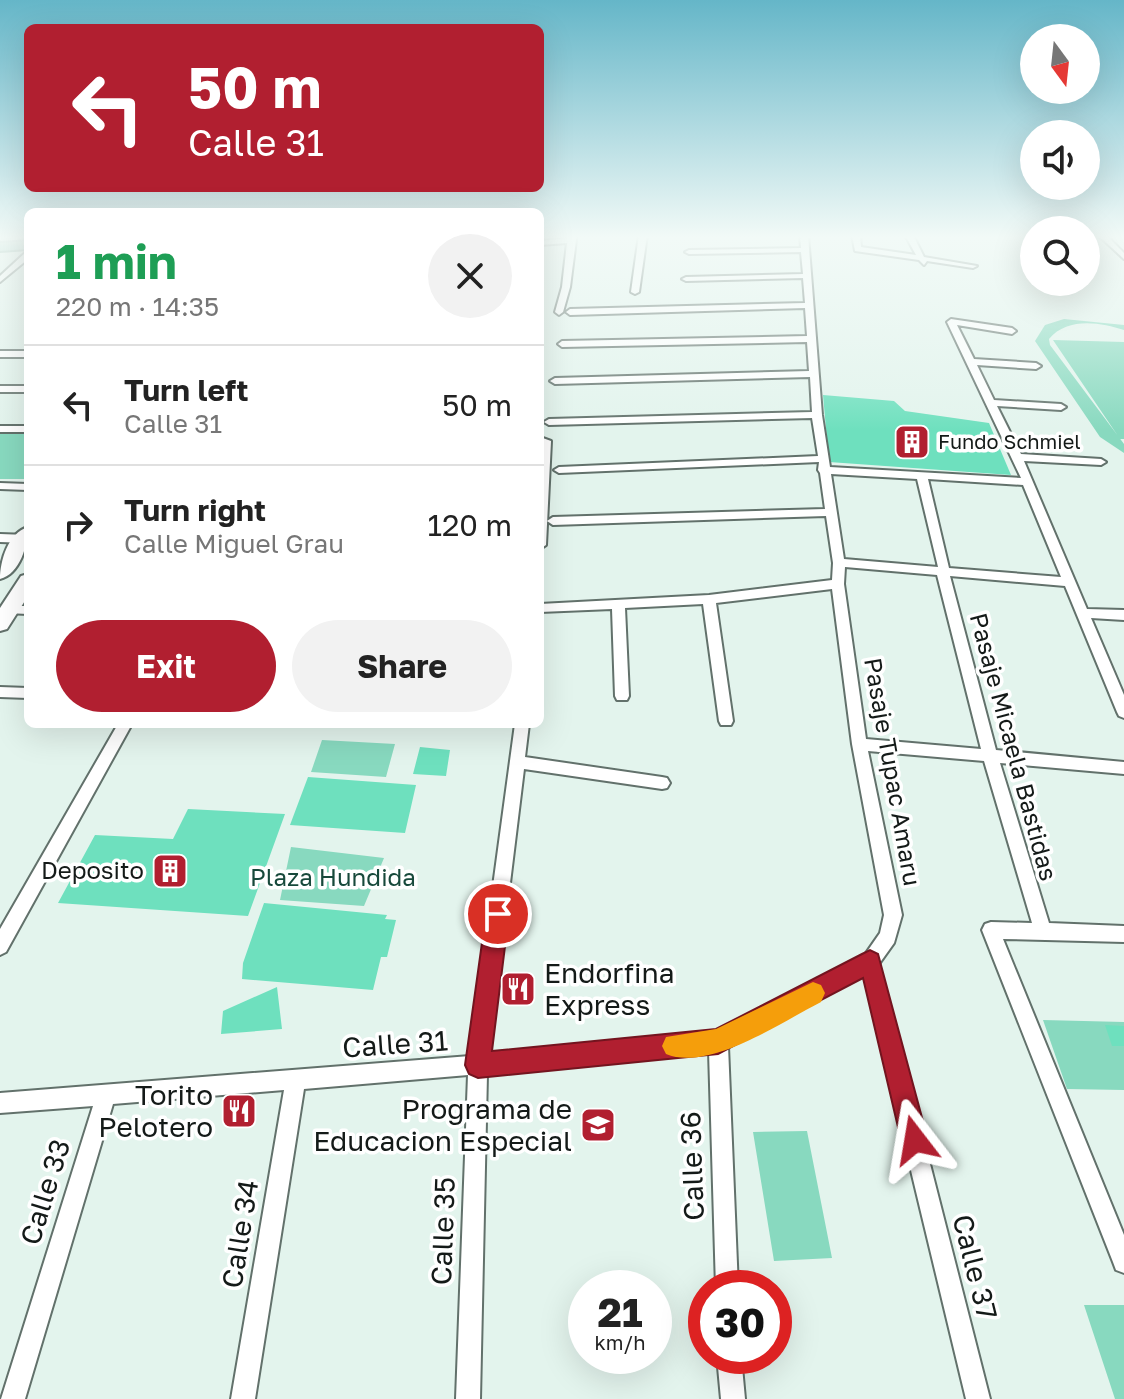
<!DOCTYPE html>
<meta charset="utf-8">
<style>
body{margin:0;font-family:"Golos Text",sans-serif;background:#f2f2f2;color:#222;height:100vh;display:flex;flex-direction:column;font-size:30px;white-space:nowrap}
*{box-sizing:border-box;margin:0}
p{font-size:26px;color:#767676}
.icon{flex:none;width:44px;height:44px;fill:none;stroke:currentColor;stroke-width:2;stroke-linecap:round;stroke-linejoin:round}
.map{position:relative;flex:1;overflow:hidden}
.drawer{position:absolute;left:24px;top:208px;width:520px;height:520px;display:flex;flex-direction:column;background:#fff;border-radius:12px;box-shadow:0 8px 32px #0002}
.drawer>*{flex:none}
.guide{position:absolute;left:24px;top:24px;width:520px;height:168px;border-radius:12px;box-shadow:0 8px 32px #0002;background:#b11f30;color:#fff;overflow:hidden}
.needle{width:52px;rotate:165deg}
.controls{position:absolute;left:1020px;top:24px;display:grid;gap:16px}
.controls a{display:grid;place-items:center;width:80px;height:80px;border-radius:50%;background:#fff;box-shadow:0 8px 32px #0002;font-size:40px}
.speed{position:absolute;left:568px;top:1270px;display:flex;gap:16px;font-size:40px;font-weight:700;text-align:center}
.speed>*{display:grid;place-content:center;width:104px;height:104px;border-radius:50%;background:#fff;box-shadow:0 8px 32px #0002;line-height:1}
.speed small{font-size:20px;font-weight:400}
.speed .limit{border:12px solid #d22;background:#fff;color:#111}
.pin{position:absolute;display:grid;place-items:center;width:68px;height:68px;color:#fff;margin:-34px;border:4px solid #fff;border-radius:50%;box-shadow:0 2px 8px #0007}
.me{position:absolute;width:88px;margin:-44px;rotate:346deg;stroke-linejoin:round;filter:drop-shadow(0 0 6px #0008)}
.turn{display:flex;align-items:center;gap:28px;height:168px;padding:0 32px;font-size:36px}
.turn .icon{width:104px;height:104px;stroke-width:2.5}
.turn b{display:block;font-size:56px;line-height:68px}
.round{display:grid;place-items:center;flex:none;width:84px;height:84px;border-radius:42px;background:#f2f2f2}
.summary{display:flex;align-items:center;justify-content:space-between;height:136px;padding:0 32px}
h1{font-size:48px;font-weight:700;line-height:60px;color:#1e9e55}
.action{display:flex;gap:16px;margin-top:auto;padding:16px 32px}
.action a{flex:1;height:92px;border-radius:48px;background:#b11f30;color:#fff;font-size:32px;font-weight:700;line-height:92px;text-align:center}
.action a+a{background:#f2f2f2;color:#222}
ul{padding:0;list-style:none}
li{display:flex;align-items:center;gap:24px;height:120px;padding:0 32px;border-top:2px solid #e0e0e0}
li div{flex:1}
li b{display:block;font-size:30px}
li em{font-style:normal}
.map>svg:first-child{display:block}
.green{fill:#88d9bf}
.building{fill:#6ee0be}
.lines{fill:none;stroke-linecap:round;stroke-linejoin:round}
.minor-casing{stroke:#62716b;stroke-width:4}
.secondary-casing{stroke:#62716b;stroke-width:4}
.trunk-casing{stroke:#3a7967;stroke-width:4}
.minor{fill:#fff;fill-rule:evenodd}
.secondary{fill:#fff;fill-rule:evenodd}
.trunk{fill:#72bca7;fill-rule:evenodd}
.route{fill:#b11f30;stroke:#73141f;stroke-width:2}
.slow{fill:#f59e0b}
.labels{text-anchor:middle;stroke-width:7;stroke-linejoin:round;paint-order:stroke}
.far-poi-label{font-size:20px;fill:#141a18;stroke:#fff;text-anchor:start}
.street-label{font-size:24px;fill:#141a18;stroke:#fff}
.poi-label{font-size:24px;fill:#141a18;stroke:#fff;text-anchor:end}
.park-label{font-size:24px;fill:#17493b;stroke:#fff}
.near-poi-label{font-size:28px;fill:#141a18;stroke:#fff;text-anchor:end}
.near-street-label{font-size:28px;fill:#141a18;stroke:#fff}
</style>
<div class="map">
<svg width="1124" height="1399" viewBox="0 0 1124 1399">
<rect width="100%" height="100%" fill="#e3f4ed"/>
<path class="green" d="M1064,319l60,6v5c-24,-8 -57,-13 -75,9l1,6 74,99v9l-24,-16 -65,-96 10,-16z
M1053,340l71,2v97h-4z
M0,433h28v46h-28z
M322,740l73,4 -9,33 -75,-5z
M291,847l93,11 -20,48 -84,-6z
M1043,1020l81,2v68l-57,-1z
M807,1131l25,127 -58,3 -21,-129z
M1084,1305h40v94h-9z"/>
<path class="building" d="M823,395l71,6 11,10 84,12 22,52 -182,-13z
M420,747l30,3 -4,26 -33,-2z
M308,777l108,8 -11,48 -115,-8z
M188,809l97,5 -37,102 -190,-13 37,-68 78,4z
M264,903l123,12 -2,4 11,1 -9,37h-6l-8,33 -131,-11 1,-16z
M277,987l5,42 -61,5 2,-23z
M1105,1025l19,1v20h-12z"/>
<g class="lines">
<defs>
<path id="minor" d="M568,235h8v5l-6,47 -7,25 -4,3 -4,-3 7,-25 5,-44 -27,2v-4l28,-3z
M639,235h8l-8,57 -4,2 -4,-2z
M800,235h8l14,180 8,52 191,11 -74,-156 4,-3 61,9 4,3 -4,3 -55,-9 17,34 62,4 5,3 -5,3 -59,-4 17,35 67,4 5,3 -5,3 -64,-4 24,48 80,5 5,3 -5,3 -77,-4 63,148 37,1v10l-33,-2 33,77v23l-5,-2 -2,-4 -52,-126 -115,-10 46,174 128,12v12l-124,-11 49,160 75,3v16l-121,-3 121,296v38l-8,-3 -3,-8 -131,-332 3,-6 6,-2 41,1 -48,-162 -116,-10 34,164 -8,28 -15,21 111,435h-24l-102,-424 -136,71 10,242h-22l-7,-237 -222,23 -7,325h-24l12,-324 -164,14 -49,310h-24l53,-309 -171,14 -88,295h-24l92,-293 -93,7v-20l470,-37 45,-332h14l-4,33 137,20 5,1 3,5 -3,5 -5,1 -138,-20 -35,285 227,-22 148,-76 16,-23 4,-18 -32,-171 -20,-155 -116,14 17,118 -2,4h-10l-2,-4 -16,-117 -78,4 4,88 -2,4h-10l-2,-4 -3,-87 -72,3v-8l169,-9 123,-15 1,-17 -7,-47 -273,9 -6,-4 6,-4 272,-8 -5,-36 -2,-3 1,-8 -260,11 -5,-3 5,-3 259,-11 -6,-38 -263,7 -5,-3 5,-3 263,-7 -2,-35 -255,7 -5,-3 5,-3 254,-7 -2,-29 -245,5 -4,-3 4,-3 245,-5 -2,-28 -235,7 -4,-3 4,-3 235,-6 -2,-25 -117,3 -4,-2 4,-2 117,-3 -2,-22 -112,2 -4,-2 4,-2 112,-2zM831,474l86,5 21,88 -94,-8zM928,479l95,6 38,92 -112,-9zM845,567l92,8 44,174 -115,-10 -22,-155z
M852,235h8l1,12 55,8 -11,-20h8l11,22 53,9 -4,2 -46,-7 -3,4 -5,-5 -64,-9z
M1098,235h8l18,18v6z
M25,253h3v6l-28,23v-6z
M0,351h28v6h-28z
M0,386h28v6h-28z
M0,426h28v6h-28z
M540,437l11,4 -5,104 -6,4z
M0,483l28,1v6l-28,-1z
M0,534l28,1v8l-28,-1z
M10,606h18v8l-22,-1 -2,-3 2,-3z
M0,687l28,1v10l-28,-1z
M118,724h14l-126,228 -6,3v-26z
M717,1356h24l4,43h-24z"/>
<path id="secondary" d="M28,527c0,18 -8,47 -28,52 0,-18 8,-46 28,-52z
M28,574v22l-21,33 -7,2v-23l21,-32z"/>
<path id="trunk" d="M28,241v8l-28,2v-8z"/>
</defs>
<use href="#minor" class="minor-casing"/>
<use href="#secondary" class="secondary-casing"/>
<use href="#trunk" class="trunk-casing"/>
<use href="#minor" class="minor"/>
<use href="#secondary" class="secondary"/>
<use href="#trunk" class="trunk"/>
</g>
<linearGradient id="sky" x2="0" y2="1"><stop stop-color="#65b6c8"/><stop offset="0.55" stop-color="#f2faf7"/><stop offset="1" stop-color="#f2faf7" stop-opacity="0"/></linearGradient>
<rect width="1124" height="431" fill="url(#sky)"/>
<path class="route" d="M498,903l7,3 4,8 -17,137 224,-22 146,-75 8,-4 8,4 50,186 -4,10 -9,4 -10,-4 -4,-10 -38,-162 -145,76 -240,24 -9,-4 -4,-9 21,-151 4,-8z"/>
<path class="slow" d="M813,982l8,3 4,8 -4,9c-38,19 -112,70 -155,52l-4,-8 4,-9 50,-8z"/>
<defs>
<symbol id="building-square" viewBox="-11 -11 22 22"><rect x="-9" y="-9" width="18" height="18" rx="4" fill="#b11f30" stroke="#fff"/><path d="M-4-6H4V6H1V3H-1V6H-4ZM-2.5-4.3h1.7v1.8h-1.7ZM.8-4.3h1.7v1.8H.8ZM-2.5-1h1.7V.8h-1.7ZM.8-1h1.7V.8H.8Z" fill="#fff"/></symbol>
<symbol id="restaurant-square" viewBox="-11 -11 22 22"><rect x="-9" y="-9" width="18" height="18" rx="4" fill="#b11f30" stroke="#fff"/><path d="M-5-6h1v4h1v-4h1v4h1v-4h1v5L-1.5 .5V6h-2V.5L-5-1ZM5-6V6H3V1.5H1.5Q1.5-4 5-6Z" fill="#fff"/></symbol>
<symbol id="school-square" viewBox="-11 -11 22 22"><rect x="-9" y="-9" width="18" height="18" rx="4" fill="#b11f30" stroke="#fff"/><path d="M0-5L7-2L0 1L-7-2ZM-4 1L0 2.5L4 1V4Q0 6-4 4Z" fill="#fff"/></symbol>
</defs>
<g fill-rule="evenodd">
<use href="#building-square" x="892" y="422" width="40" height="40"/>
<use href="#building-square" x="150" y="851" width="40" height="40"/>
<use href="#restaurant-square" x="498" y="969" width="40" height="40"/>
<use href="#restaurant-square" x="219" y="1091" width="40" height="40"/>
<use href="#school-square" x="578" y="1105" width="40" height="40"/>
</g>
<g class="labels">
<g class="far-poi-label">
<text x="938" y="449">Fundo Schmiel</text>
</g>
<g class="street-label">
<text transform="translate(1013 747) rotate(75)" y="8">Pasaje Micaela Bastidas</text>
<text transform="translate(892 772) rotate(80)" y="8">Pasaje Tupac Amaru</text>
</g>
<g class="poi-label">
<text x="144" y="879">Deposito</text>
</g>
<g class="park-label">
<text x="333" y="886">Plaza Hundida</text>
</g>
<g class="near-poi-label">
<text x="544" y="983" text-anchor="start">Endorfina<tspan x="544" dy="32">Express</tspan></text>
<text x="213" y="1105">Torito<tspan x="213" dy="32">Pelotero</tspan></text>
<text x="572" y="1119">Programa de<tspan x="572" dy="32">Educacion Especial</tspan></text>
</g>
<g class="near-street-label">
<text transform="translate(395 1044) rotate(-4)" y="10">Calle 31</text>
<text transform="translate(692 1166) rotate(-92)" y="10">Calle 36</text>
<text transform="translate(45 1192) rotate(-73)" y="10">Calle 33</text>
<text transform="translate(443 1231) rotate(-88)" y="10">Calle 35</text>
<text transform="translate(240 1234) rotate(-81)" y="10">Calle 34</text>
<text transform="translate(975 1267) rotate(76)" y="10">Calle 37</text>
</g>
</g>
</svg>
<div class="controls">
<a><svg class="needle" viewBox="-14 -14 28 28"><path d="M0-13l5 13h-10z" fill="#e53935"/><path d="M0 13l5-13h-10z" fill="#767676"/></svg></a>
<a><svg class="icon" aria-label="sound" viewBox="0 0 24 24"><path d="M4 9h4l5-4v14l-5-4H4zM17 9q2 3 0 6"/></svg></a>
<a><svg class="icon" aria-label="search" viewBox="0 0 24 24"><circle cx="10" cy="10" r="6"/><path d="M15 15l6 6"/></svg></a>
</div>
<div class="speed"><div>21<small>km/h</small></div><div class="limit">30</div></div>
<div class="pin" style="left:498px;top:914px;background:#d93025"><svg class="icon" aria-label="arrive" viewBox="0 0 24 24"><path d="M6 21V4h12l-3 4 3 4H6"/></svg></div>
<svg class="me" style="left:915px;top:1140px" viewBox="-20 -20 40 40"><path d="M0-17L14 15 0 8-14 15z" fill="#b11f30" stroke="#fff" stroke-width="4"/></svg>
<div class="guide">
<div class="turn"><svg class="icon" aria-label="left" viewBox="0 0 24 24"><path d="M17 20v-9H6M10 6l-5 5 5 5"/></svg><div><b>50 m</b>Calle 31</div></div>
</div>
<section class="drawer">
<div class="summary"><div><h1>1 min</h1><p>220 m · 14:35</p></div><a class="round"><svg class="icon" aria-label="close" viewBox="0 0 24 24"><path d="M6 6l12 12M18 6L6 18"/></svg></a></div>
<ul>
<li><svg class="icon" aria-label="left" viewBox="0 0 24 24"><path d="M17 20v-9H6M10 6l-5 5 5 5"/></svg><div><b>Turn left</b><p>Calle 31</p></div><em>50 m</em></li>
<li><svg class="icon" aria-label="right" viewBox="0 0 24 24"><path d="M7 20v-9h11M14 6l5 5-5 5"/></svg><div><b>Turn right</b><p>Calle Miguel Grau</p></div><em>120 m</em></li>
</ul>
<div class="action"><a>Exit</a><a>Share</a></div>
</section>
</div>
